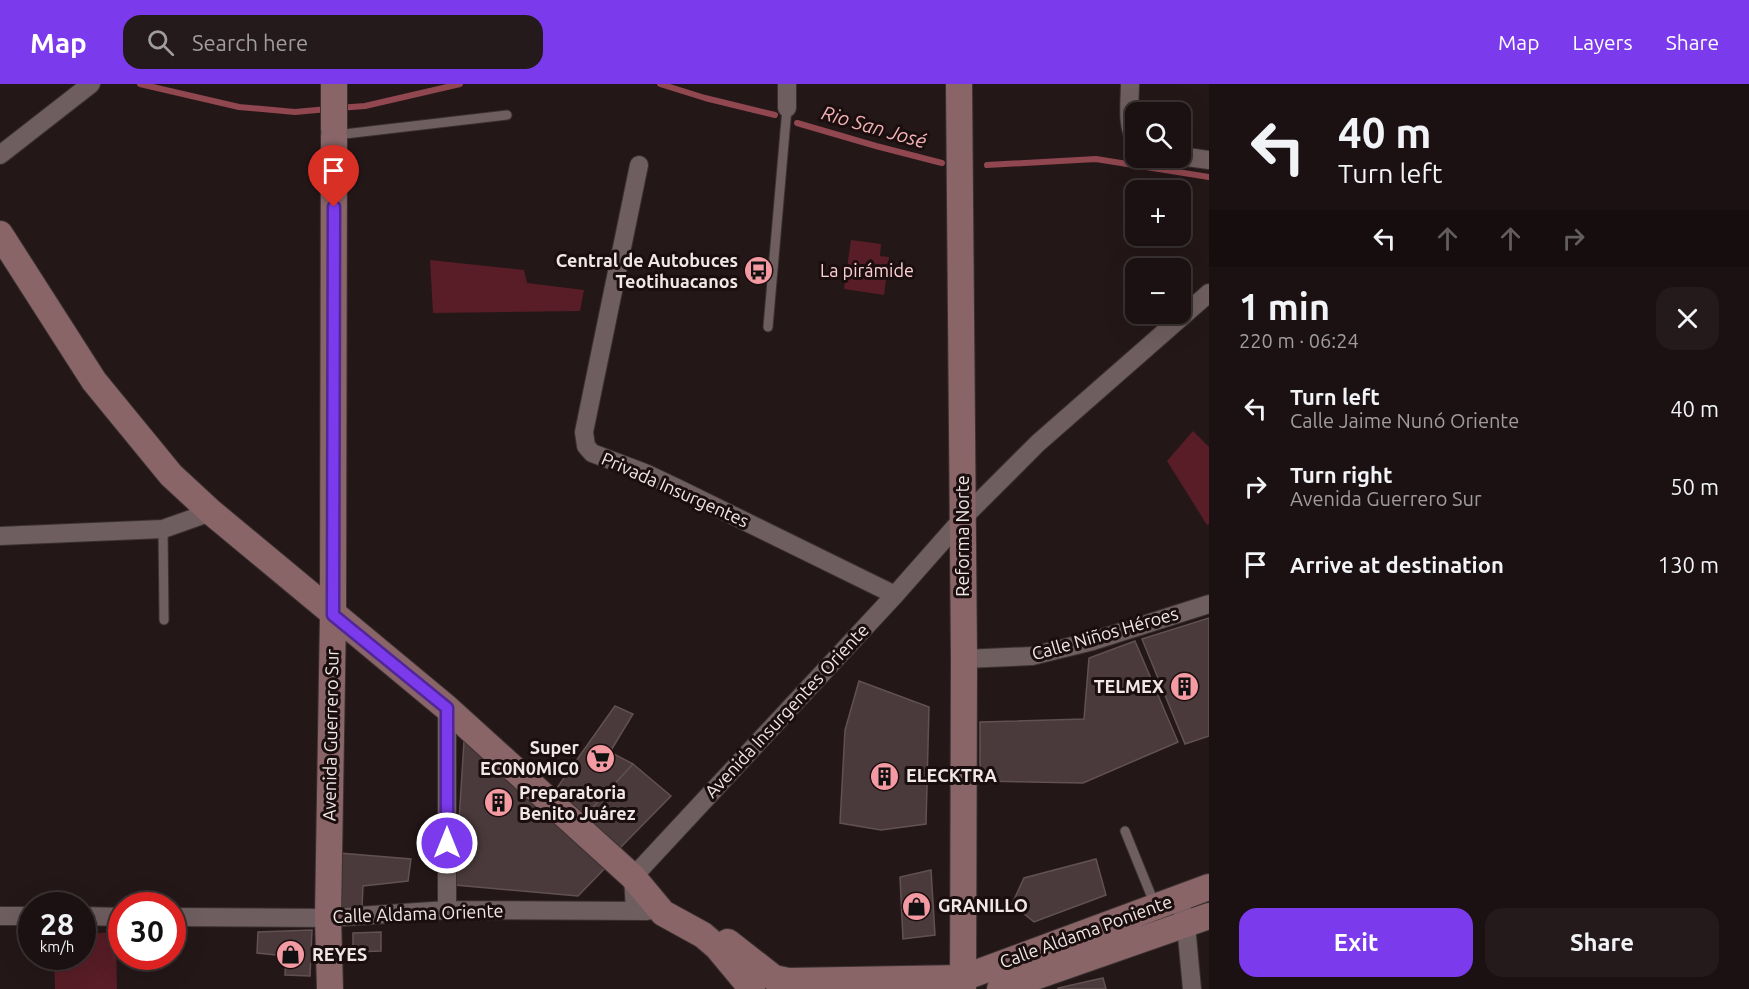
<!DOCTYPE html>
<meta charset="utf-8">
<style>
body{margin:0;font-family:Ubuntu,sans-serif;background:#241a1b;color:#f1f3f6;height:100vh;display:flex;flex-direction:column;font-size:22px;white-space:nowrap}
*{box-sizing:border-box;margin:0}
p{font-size:20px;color:#a09d9f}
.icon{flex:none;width:33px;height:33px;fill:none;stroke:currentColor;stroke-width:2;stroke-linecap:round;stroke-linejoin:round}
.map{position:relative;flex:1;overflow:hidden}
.panel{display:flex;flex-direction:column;background:#1b1112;width:540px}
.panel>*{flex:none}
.top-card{background:#1b1112;color:#f1f3f6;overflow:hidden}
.buttons{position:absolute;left:1125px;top:18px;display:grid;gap:12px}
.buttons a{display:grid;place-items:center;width:66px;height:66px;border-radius:12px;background:#1b1112;box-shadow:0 6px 24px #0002,0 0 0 2px #393132;font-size:30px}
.speed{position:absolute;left:18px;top:808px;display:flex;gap:12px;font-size:30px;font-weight:700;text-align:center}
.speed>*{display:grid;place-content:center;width:78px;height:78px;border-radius:50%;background:#1b1112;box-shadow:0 6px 24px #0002,0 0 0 2px #393132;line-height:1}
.speed small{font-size:15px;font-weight:400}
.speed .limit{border:9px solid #d22;background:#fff;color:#111}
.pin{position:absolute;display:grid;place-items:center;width:51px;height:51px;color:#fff;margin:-62px -26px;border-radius:50% 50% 50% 0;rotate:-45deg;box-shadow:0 0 6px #0007}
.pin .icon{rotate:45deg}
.me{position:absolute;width:66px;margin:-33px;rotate:0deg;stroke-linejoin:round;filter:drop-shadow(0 0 4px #0008)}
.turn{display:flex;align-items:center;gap:21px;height:126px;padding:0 30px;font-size:27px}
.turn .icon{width:78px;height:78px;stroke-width:2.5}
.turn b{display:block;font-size:42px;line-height:51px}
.lanes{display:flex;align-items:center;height:57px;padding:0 30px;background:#0003;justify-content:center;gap:30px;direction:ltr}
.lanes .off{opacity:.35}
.round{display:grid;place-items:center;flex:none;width:63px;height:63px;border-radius:18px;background:#241a1b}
.summary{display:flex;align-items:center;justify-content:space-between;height:102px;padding:0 30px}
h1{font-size:36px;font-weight:600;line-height:45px}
.cta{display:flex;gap:12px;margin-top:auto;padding:12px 30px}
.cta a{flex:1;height:69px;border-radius:18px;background:#7c3aed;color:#fff;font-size:24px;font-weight:600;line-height:69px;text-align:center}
.cta a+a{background:#241a1b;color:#f1f3f6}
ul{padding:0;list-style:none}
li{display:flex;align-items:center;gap:18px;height:78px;padding:0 30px}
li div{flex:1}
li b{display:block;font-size:22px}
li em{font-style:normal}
header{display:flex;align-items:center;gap:36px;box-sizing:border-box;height:84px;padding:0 30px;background:#7c3aed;color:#fff}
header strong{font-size:28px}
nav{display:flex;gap:33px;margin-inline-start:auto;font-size:21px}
.search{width:420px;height:54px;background:#241a1b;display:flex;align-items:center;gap:15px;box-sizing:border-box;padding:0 21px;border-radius:18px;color:#a09d9f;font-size:22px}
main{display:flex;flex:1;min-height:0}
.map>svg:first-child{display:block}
.green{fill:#581d26}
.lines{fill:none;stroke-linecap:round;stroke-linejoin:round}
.stream{stroke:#90474f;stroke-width:6}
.building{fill:#4a3a3b;stroke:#625152;stroke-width:1.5}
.lane-casing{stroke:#3b3131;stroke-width:11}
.street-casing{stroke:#3b3131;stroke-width:20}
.secondary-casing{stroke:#3b3131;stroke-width:28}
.lane{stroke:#6f5e5f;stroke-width:9}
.street{stroke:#6f5e5f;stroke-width:18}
.secondary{stroke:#896568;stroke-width:26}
.route-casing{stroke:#51269a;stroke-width:15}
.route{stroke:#7c3aed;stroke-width:10}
.labels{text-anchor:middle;stroke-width:6;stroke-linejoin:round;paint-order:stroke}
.poi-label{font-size:18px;font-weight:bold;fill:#f1e7e7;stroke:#1b0e0f;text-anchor:start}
.park-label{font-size:18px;fill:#fdd0d3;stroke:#1b0e0f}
.street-label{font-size:18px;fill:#f1e7e7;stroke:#1b0e0f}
.water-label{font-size:20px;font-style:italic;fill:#f3b2b6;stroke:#1b0e0f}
</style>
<header>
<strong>Map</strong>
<div class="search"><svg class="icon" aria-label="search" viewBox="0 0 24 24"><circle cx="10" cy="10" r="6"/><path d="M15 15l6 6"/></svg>Search here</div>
<nav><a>Map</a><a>Layers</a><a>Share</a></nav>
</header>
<main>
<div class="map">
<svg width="1209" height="905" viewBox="0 0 1209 905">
<rect width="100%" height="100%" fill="#241718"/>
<path class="green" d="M851,156l30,4 -1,12 9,1 -5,38 -40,-6z
M430,176l94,10 3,13 57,7 -4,21 -147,2z
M1193,347l16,16v77l-2,1 -40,-64z
M116,848l1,57h-62l-1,-32h28l1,-23z"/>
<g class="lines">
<path class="stream" d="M140,0l99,23 56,5 33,-3
M660,0l45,14 70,17
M338,24l27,-2 95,-22
M797,39l79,23 66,17
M987,81l109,-6 113,18"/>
</g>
<path class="building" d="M1209,534v118l-24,8 -43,-105z
M1135,557l43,101 -95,41 -103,-2v-59l104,-3 5,-61z
M859,597l70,26 -3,117 -45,6 -41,-7 5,-93z
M615,622l18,8 -23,38 23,12 -49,53 -30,-25z
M464,657l144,124 -30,31 -123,-11z
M633,680l38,32 -51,52 -36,-31z
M339,769l72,6 -3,22 -45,5 -1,21 -25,1z
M1096,775l10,36 -72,27 -22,-18 12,-26z
M931,786l4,65 -32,4 -3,-62z
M312,846l-2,46 -25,-1 1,-19 -29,-3 1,-21z
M381,848v19l-28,1v-19z
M1103,894l3,11h-48v-1z"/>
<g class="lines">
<defs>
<path id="lane" d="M336,51l171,-20
M768,243l19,-219
M163,445l1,91
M1125,747l30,74"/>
<path id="street" d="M787,0v24
M1130,0c0,17 -4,42 6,57
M0,71l91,-71
M1180,72l29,4
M639,81l-55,267 2,14 6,7 53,20 34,16 216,106
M0,452l163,-7 48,-17
M964,575l68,-3 61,-15 116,-37
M447,624v202
M1179,814l7,27 6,64
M635,826l-2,-33 262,-282 68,-77 75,-75 171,-150
M0,832h32
M82,832l40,1
M172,833l156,1 119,-8 200,1"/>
<path id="secondary" d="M959,0l5,575 -1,330
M334,45v-45
M0,150l94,147 77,94 40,37 236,196 186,169 30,36 40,22 14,12 35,42
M728,858l46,36 14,3 175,-3 246,-91
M330,905l-2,-71 5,-303 1,-479
M1000,905l209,-73"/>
</defs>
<use href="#lane" class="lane-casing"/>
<use href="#street" class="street-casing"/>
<use href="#secondary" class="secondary-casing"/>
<use href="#lane" class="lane"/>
<use href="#street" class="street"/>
<use href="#secondary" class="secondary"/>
</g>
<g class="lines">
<defs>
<path id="route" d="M334,123l-1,408 114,93v135"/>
</defs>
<use href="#route" class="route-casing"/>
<use href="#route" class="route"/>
</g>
<defs>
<symbol id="bus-disc" viewBox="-11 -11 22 22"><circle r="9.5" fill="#f49aa2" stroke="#1b0e0f"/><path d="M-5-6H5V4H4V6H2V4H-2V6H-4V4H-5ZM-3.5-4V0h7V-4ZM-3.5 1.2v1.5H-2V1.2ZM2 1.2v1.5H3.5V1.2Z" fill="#111"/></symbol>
<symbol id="building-disc" viewBox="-11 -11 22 22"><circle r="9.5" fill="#f49aa2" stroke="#1b0e0f"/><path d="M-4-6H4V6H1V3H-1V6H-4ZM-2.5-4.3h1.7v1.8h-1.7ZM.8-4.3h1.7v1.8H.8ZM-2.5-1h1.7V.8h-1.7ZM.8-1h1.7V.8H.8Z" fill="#111"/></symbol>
<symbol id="supermarket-disc" viewBox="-11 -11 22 22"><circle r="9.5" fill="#f49aa2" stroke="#1b0e0f"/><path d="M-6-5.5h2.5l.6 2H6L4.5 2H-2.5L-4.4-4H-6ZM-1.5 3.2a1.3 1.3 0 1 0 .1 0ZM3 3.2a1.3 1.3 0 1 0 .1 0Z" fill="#111"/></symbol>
<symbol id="shop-disc" viewBox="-11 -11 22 22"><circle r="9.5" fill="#f49aa2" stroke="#1b0e0f"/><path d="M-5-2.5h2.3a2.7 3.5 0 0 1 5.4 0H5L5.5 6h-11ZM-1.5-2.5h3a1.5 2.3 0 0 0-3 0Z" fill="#111"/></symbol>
</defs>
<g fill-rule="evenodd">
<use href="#bus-disc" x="742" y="170" width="33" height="33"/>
<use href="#building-disc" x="1168" y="586" width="33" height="33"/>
<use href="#supermarket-disc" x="584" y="658" width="33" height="33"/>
<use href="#building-disc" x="868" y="676" width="33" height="33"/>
<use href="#building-disc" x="482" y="702" width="33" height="33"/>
<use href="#shop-disc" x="900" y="806" width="33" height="33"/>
<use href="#shop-disc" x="274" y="854" width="33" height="33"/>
</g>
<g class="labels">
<g class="poi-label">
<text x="738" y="183" text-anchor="end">Central de Autobuces<tspan x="738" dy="21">Teotihuacanos</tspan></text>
<text x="1164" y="609" text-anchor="end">TELMEX</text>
<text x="579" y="670" text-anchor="end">Super<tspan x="579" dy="21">EC0N0MIC0</tspan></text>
<text x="906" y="698">ELECKTRA</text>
<text x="519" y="715">Preparatoria<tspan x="519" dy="21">Benito Juárez</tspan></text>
<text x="938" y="828">GRANILLO</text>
<text x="312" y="877">REYES</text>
</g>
<g class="park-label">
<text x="867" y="193">La pirámide</text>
</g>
<g class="street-label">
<text transform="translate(675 406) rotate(24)" y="6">Privada Insurgentes</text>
<text transform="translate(963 452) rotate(-90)" y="6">Reforma Norte</text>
<text transform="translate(1105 550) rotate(-16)" y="6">Calle Niños Héroes</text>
<text transform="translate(787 627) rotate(-47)" y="6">Avenida Insurgentes Oriente</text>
<text transform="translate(331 651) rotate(-89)" y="6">Avenida Guerrero Sur</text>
<text transform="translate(418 830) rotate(-2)" y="6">Calle Aldama Oriente</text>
<text transform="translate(1086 848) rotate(-20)" y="6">Calle Aldama Poniente</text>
</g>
<g class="water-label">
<text transform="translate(874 43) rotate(16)" y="7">Rio San José</text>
</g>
</g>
</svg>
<div class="buttons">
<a><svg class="icon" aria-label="search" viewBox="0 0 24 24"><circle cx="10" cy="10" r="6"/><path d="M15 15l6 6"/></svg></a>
<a>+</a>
<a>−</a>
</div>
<div class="speed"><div>28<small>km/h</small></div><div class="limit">30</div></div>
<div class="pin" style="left:334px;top:123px;background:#d93025"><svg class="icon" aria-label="arrive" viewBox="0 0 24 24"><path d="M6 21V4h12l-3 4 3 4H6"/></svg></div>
<svg class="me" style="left:447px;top:759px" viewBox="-20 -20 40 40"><circle r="17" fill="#7c3aed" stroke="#fff" stroke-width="3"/><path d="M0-11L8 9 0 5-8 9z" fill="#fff"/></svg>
</div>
<section class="panel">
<div class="top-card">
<div class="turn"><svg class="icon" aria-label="left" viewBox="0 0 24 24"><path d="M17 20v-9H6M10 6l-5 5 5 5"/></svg><div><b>40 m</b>Turn left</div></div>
<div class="lanes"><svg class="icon" aria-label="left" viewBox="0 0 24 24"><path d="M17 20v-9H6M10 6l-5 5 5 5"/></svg><svg class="icon off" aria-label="ahead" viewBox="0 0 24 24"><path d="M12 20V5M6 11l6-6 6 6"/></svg><svg class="icon off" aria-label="ahead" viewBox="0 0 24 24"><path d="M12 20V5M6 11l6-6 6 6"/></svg><svg class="icon off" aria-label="right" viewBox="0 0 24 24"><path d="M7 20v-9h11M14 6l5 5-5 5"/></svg></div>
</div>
<div class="summary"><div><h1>1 min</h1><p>220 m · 06:24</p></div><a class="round"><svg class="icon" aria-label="close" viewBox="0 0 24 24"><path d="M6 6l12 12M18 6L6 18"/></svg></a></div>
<ul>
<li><svg class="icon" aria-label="left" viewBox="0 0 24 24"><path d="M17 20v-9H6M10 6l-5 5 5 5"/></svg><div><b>Turn left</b><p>Calle Jaime Nunó Oriente</p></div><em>40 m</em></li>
<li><svg class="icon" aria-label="right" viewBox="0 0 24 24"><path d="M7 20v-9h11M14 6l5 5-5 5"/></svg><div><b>Turn right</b><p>Avenida Guerrero Sur</p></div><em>50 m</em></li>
<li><svg class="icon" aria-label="arrive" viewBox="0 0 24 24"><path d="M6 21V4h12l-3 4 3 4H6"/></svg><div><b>Arrive at destination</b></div><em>130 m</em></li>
</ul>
<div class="cta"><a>Exit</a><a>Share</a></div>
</section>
</main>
